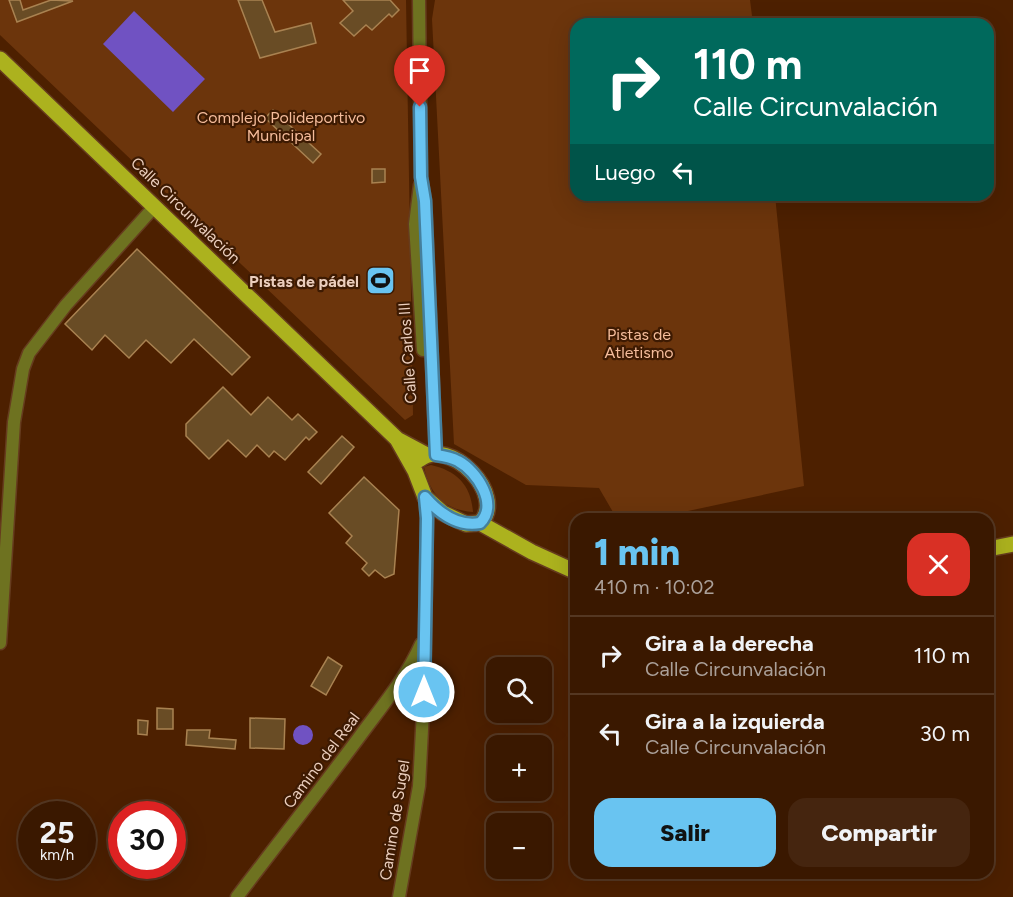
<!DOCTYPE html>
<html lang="es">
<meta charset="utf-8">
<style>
body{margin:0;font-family:Figtree,sans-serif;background:#45250f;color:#f1f3f6;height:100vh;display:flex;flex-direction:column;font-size:22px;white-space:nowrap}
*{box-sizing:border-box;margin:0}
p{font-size:20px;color:#aba099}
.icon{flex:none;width:33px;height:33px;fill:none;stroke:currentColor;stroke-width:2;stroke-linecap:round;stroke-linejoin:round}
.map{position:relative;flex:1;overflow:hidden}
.drawer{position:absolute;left:570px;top:513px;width:424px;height:366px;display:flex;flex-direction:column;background:#3a1800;border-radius:18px;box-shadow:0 6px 24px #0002,0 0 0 2px #543722}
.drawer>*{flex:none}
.guide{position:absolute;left:570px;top:18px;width:424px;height:183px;border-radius:18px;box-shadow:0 6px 24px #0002,0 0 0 2px #543722;background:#00695c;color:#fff;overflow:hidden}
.tools{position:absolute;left:486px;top:657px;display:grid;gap:12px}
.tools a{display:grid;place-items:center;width:66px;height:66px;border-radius:12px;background:#3a1800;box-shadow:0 6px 24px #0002,0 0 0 2px #543722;font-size:30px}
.speed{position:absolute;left:18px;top:801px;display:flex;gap:12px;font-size:30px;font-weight:700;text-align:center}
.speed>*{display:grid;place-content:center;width:78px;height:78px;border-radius:50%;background:#3a1800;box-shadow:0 6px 24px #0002,0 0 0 2px #543722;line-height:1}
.speed small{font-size:15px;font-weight:400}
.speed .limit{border:9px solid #d22;background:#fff;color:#111}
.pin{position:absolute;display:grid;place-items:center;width:51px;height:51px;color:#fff;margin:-62px -26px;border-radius:50% 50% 50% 0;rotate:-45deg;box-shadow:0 0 6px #0007}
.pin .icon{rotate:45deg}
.me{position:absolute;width:66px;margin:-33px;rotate:0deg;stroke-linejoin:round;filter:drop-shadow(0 0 4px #0008)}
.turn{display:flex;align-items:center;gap:21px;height:126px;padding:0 24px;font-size:27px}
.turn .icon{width:78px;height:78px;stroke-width:2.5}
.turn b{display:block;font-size:42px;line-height:51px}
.then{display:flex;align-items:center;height:57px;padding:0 24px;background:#0003;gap:12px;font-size:22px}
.round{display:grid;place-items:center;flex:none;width:63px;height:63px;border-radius:18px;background:#45250f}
.overview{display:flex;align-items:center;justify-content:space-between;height:102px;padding:0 24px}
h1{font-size:36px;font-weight:800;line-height:45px;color:#69c4f1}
.primary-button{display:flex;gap:12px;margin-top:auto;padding:12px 24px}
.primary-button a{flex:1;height:69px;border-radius:18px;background:#69c4f1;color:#111;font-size:24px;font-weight:800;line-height:69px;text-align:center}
.primary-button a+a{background:#45250f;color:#f1f3f6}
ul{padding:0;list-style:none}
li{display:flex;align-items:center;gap:18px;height:78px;padding:0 24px;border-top:2px solid #543722}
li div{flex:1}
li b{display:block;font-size:22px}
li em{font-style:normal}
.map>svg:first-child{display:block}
.green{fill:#6c350c}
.water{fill:#7052c2}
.building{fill:#694c25;stroke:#a98251;stroke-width:1.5}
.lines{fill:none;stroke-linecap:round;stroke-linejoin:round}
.minor-casing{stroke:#663c1e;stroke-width:15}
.primary-casing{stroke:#663c1e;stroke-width:18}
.minor{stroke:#6e7220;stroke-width:12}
.primary{stroke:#acb21e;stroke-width:15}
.route-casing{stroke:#447f9d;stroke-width:15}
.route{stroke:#69c4f1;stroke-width:10}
.labels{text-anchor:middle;stroke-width:4.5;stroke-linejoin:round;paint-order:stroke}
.park-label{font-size:16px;fill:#f5bc9b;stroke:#3d1a02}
.street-label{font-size:16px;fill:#ebcebd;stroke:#3d1a02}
.poi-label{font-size:16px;font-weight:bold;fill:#ebcebd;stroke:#3d1a02;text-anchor:end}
</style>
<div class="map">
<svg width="1013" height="897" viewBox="0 0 1013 897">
<rect width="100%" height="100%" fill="#4d2000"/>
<path class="green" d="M0,0h406l7,415 -8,5 -405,-385z
M435,0h315l3,24h-177v171h199l29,291 -153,33h-34l-18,-31 -73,-3 -72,-41 -22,-425z
M431,465c26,6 40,20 42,47 -29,-2 -43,-18 -49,-45z"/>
<path class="water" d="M134,11l71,68 -32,33 -70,-68z
M293 735a10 10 0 1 1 20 0a10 10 0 1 1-20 0Z"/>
<path class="building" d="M9,0h11l3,10 28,-10 22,1 -56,21z
M238,0h24l13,32 36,-9 5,20 -56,15z
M343,0h47l9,10 -7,7 -3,-3 -17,16 -6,-5 -12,11 -14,-13 13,-12z
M273,110l48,44 -8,9 -48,-45z
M372,169h13v13l-13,1z
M137,249l113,108 -18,18 -38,-36 -23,24 -25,-23 -17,18 -24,-23 -13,15 -27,-26z
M223,387l28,28 17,-18 24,23 6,-6 19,18 -8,8 -3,-3 -21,23 -11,-9 -5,6 -12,-12 -11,12 -18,-17 -19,19 -23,-23v-12z
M342,436l12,11 -33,37 -13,-12z
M364,477l35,33 -5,64 -9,4 -10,-8 -6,6 -7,-7 5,-6 -21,-20 6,-7 -23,-23z
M328,657l14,9 -16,29 -15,-9z
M157,708l16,1v20h-16z
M250,718l35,1 -1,30 -34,-1z
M138,720l10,1 -1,14 -9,-1z
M187,730h23l-1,8 27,2 -1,9 -49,-4z"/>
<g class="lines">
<defs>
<path id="minor" d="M419,0l2,177 4,23 11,255
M420,185l-5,39 8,126
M0,643l14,-221 9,-53 6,-16 37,-48 89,-99
M237,897c41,-54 83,-107 123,-161 22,-30 46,-58 61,-92
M399,897l20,-111 5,-94 3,-175 -2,-20"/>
<path id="primary" d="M0,59l397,380 30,16
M397,439l18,32 10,26 18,16 23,11 14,-1 52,29 44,20
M419,460c31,-25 89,36 61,63
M988,549l25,-5"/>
</defs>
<use href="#minor" class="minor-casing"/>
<use href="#primary" class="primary-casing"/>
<use href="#minor" class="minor"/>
<use href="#primary" class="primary"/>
</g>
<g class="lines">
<defs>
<path id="route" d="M420,107l1,70 4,24 11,254c8,1 15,2 22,6 19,10 41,44 22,62 -22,4 -41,-10 -55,-26l2,21 -3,174"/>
</defs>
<use href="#route" class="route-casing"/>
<use href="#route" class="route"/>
</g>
<defs>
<symbol id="stadium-square" viewBox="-11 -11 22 22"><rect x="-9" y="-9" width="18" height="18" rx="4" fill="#69c4f1" stroke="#3d1a02"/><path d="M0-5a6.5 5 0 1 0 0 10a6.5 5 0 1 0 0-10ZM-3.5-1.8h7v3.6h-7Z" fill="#111"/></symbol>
</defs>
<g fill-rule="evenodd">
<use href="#stadium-square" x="364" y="264" width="33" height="33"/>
</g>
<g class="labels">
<g class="park-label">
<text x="281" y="123">Complejo Polideportivo<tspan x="281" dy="18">Municipal</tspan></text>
<text x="639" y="340">Pistas de<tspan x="639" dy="18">Atletismo</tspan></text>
</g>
<g class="street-label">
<text transform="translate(186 210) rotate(44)" y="6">Calle Circunvalación</text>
<text transform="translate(407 353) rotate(-94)" y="6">Calle Carlos III</text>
<text transform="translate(321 760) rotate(-53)" y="6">Camino del Real</text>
<text transform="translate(394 820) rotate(-81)" y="6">Camino de Sugel</text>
</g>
<g class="poi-label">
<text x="359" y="287">Pistas de pádel</text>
</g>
</g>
</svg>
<div class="tools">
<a><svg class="icon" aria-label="search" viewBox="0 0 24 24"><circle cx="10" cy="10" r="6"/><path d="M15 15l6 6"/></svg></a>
<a>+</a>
<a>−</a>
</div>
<div class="speed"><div>25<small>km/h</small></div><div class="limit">30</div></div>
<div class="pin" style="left:420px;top:107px;background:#d93025"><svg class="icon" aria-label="arrive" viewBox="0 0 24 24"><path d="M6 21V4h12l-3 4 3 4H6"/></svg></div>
<svg class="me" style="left:424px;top:692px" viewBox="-20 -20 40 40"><circle r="17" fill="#69c4f1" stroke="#fff" stroke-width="3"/><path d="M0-11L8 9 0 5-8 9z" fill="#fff"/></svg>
<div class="guide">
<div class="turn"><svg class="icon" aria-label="right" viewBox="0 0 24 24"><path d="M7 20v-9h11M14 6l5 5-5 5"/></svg><div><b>110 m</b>Calle Circunvalación</div></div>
<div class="then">Luego<svg class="icon" aria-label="left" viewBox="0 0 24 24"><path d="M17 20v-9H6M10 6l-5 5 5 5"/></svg></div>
</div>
<section class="drawer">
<div class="overview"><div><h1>1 min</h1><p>410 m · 10:02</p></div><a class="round" style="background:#d93025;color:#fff"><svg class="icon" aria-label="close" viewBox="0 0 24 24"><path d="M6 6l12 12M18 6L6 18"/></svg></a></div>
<ul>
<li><svg class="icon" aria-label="right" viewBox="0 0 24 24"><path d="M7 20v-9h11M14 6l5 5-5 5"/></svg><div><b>Gira a la derecha</b><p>Calle Circunvalación</p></div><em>110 m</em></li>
<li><svg class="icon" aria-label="left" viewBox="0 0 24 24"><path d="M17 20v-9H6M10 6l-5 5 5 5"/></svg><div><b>Gira a la izquierda</b><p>Calle Circunvalación</p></div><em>30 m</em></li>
</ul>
<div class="primary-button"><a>Salir</a><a>Compartir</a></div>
</section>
</div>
